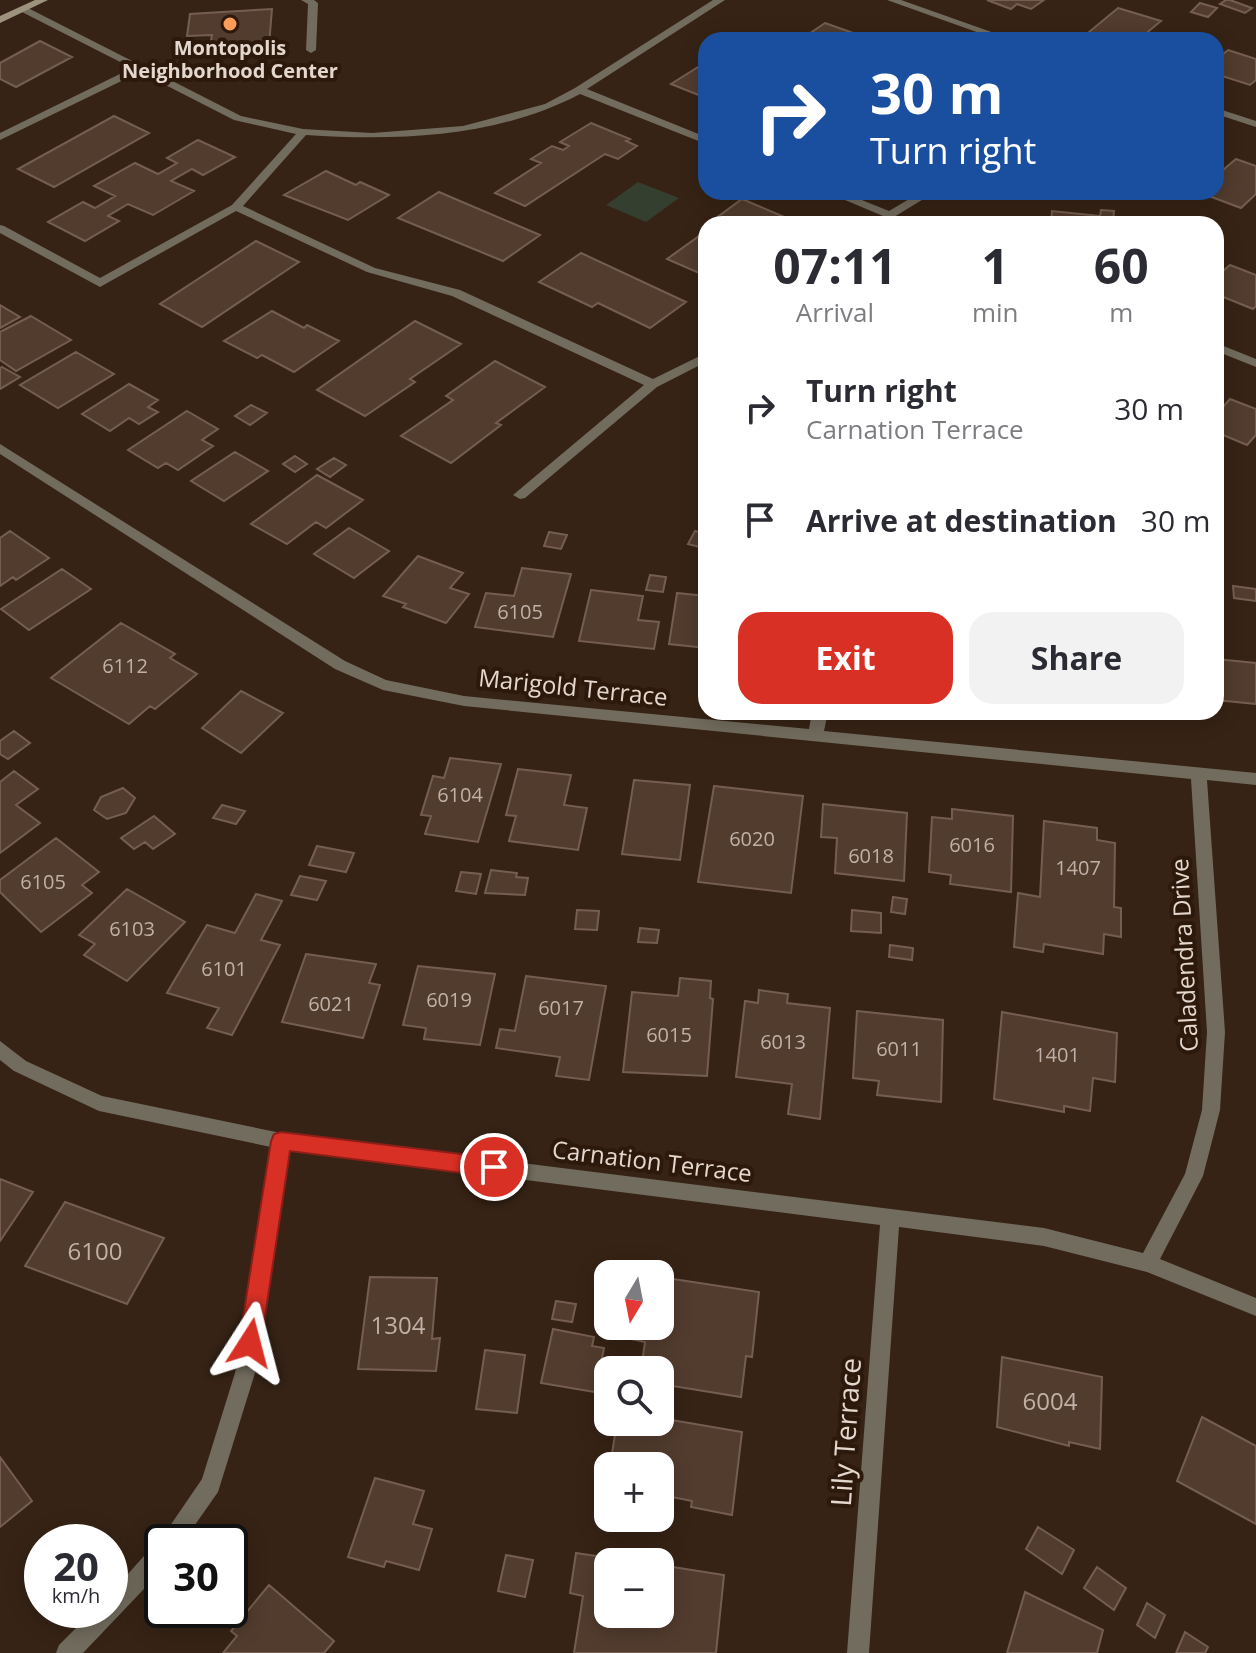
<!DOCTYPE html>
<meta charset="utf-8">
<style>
body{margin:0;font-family:"Open Sans",sans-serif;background:#f2f2f3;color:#2b2b33;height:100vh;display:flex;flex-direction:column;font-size:30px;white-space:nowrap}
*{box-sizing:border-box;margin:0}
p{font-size:26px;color:#7c7c81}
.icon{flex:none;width:44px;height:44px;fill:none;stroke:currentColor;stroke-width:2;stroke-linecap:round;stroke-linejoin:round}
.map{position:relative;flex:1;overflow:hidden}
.sheet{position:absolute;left:698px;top:216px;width:526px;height:504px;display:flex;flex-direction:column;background:#fff;border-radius:24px;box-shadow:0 4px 20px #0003}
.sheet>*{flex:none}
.banner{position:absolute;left:698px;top:32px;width:526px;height:168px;border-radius:24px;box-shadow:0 4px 20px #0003;background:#1a4fa0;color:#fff;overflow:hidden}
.needle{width:52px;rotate:190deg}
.controls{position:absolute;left:594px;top:1260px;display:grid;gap:16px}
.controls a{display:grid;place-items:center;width:80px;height:80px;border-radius:16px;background:#fff;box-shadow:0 4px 20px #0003;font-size:40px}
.speed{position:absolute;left:24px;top:1524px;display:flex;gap:16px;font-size:40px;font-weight:700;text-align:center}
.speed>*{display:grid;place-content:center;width:104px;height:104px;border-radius:50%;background:#fff;box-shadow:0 4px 20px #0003;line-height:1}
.speed small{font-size:20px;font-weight:400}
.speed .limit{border:4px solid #111;border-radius:12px;background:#fff;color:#111}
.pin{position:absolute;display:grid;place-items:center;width:68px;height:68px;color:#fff;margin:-34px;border:4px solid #fff;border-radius:50%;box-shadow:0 2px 8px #0007}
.me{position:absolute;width:88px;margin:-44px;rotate:9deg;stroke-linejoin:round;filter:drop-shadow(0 0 6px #0008)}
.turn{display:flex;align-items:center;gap:28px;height:168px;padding:0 40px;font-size:36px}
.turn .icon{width:104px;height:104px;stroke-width:2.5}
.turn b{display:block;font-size:56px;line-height:68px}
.eta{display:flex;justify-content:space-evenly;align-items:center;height:136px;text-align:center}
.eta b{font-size:48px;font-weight:700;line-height:56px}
.primary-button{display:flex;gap:16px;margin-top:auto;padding:16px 40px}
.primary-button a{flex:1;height:92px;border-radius:24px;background:#d93025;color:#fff;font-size:32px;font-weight:700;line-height:92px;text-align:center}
.primary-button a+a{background:#f2f2f3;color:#2b2b33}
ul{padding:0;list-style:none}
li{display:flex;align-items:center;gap:24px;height:112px;padding:0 40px}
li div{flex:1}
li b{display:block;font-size:30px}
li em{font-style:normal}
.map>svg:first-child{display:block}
.green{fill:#343f30}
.building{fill:#523c2e;stroke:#755e4f;stroke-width:2}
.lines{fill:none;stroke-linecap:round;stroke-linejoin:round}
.service{fill:#726c5e;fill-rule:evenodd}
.minor{fill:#726c5e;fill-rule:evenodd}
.secondary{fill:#9c927d;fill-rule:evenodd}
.route{fill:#d93025;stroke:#8d1f18;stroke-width:2}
.poi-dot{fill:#fd9c56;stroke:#2c190c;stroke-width:3}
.labels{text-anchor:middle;stroke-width:8;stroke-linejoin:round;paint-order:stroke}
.far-poi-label{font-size:20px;font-weight:bold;fill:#e4d7ce;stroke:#2c190c}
.number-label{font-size:20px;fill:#c0b0a6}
.street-label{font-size:24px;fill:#e4d7ce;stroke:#2c190c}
.near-number-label{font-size:24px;fill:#c0b0a6}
.near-street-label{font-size:28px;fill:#e4d7ce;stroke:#2c190c}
</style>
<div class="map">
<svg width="1256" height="1653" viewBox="0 0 1256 1653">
<rect width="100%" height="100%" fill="#362315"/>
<path class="green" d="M638,182l41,16 -33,24 -40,-17z"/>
<path class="building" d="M987,0h57l-13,9 -14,-5 -6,5z
M1226,0h4l22,8 -7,5 -25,-9z
M1200,3l17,5 -9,9 -17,-5z
M1118,8l43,13 -23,19h-23l-26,-8z
M272,9l-3,36 -59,2 2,-12 -25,1 3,-22z
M825,23l31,11 24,6h-80z
M40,41l32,16 -56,30 -16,-8v-16z
M1228,50l28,9v21l-6,5 -34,-11v-14z
M706,62v36l-35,-14z
M114,116l35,17 -95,54 -36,-18z
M591,123l39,16 -4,2 11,5 -19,13 -13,-5 -80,52 -30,-13 46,-30 -10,-4 21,-13 11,4 6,-4 -9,-4z
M198,140l37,17 -32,18 -11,-6 -21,12 23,10 -41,24 -25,-11 -20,12 11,5 -34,20 -37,-19 35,-20 12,6 20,-12 -21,-10 41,-23 23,11 19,-11 -10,-5z
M1236,159l20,7v28l-15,14 -32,-12 7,-4v-16z
M326,171l30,14 4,-3 29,13 -41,25 -64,-25z
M439,192l21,9 80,34 -37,26 -105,-43z
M742,199l47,20 -7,5h-74z
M1101,210l13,1 -1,13h-62l1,-13 48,5z
M706,231v45l-39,-17z
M256,241l43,21 -97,65 -42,-23z
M581,253l105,49 -36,26 -52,-25 -6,4 -53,-25z
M1230,265l26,10v31l-3,3 -37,-15v-17z
M0,305l20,12 -20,11z
M272,311l32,17 3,-3 32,16 -45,31 -32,-17 -5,3 -33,-17z
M31,316l40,24 -55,31 -16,-11v-28z
M415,321l46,23 -51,35 5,3 -50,34 -48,-26z
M76,352l38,22 -56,34 -38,-23z
M495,361l50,26 -49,36 5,2 -50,38 -50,-27 52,-36 -7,-4z
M2,367l18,10 -20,12v-21z
M129,384l29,16 -10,7 10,5 -19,12 -10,-6 -19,13 -28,-17z
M1230,399l26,10v26l-9,10 -31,-13v-17z
M251,405l16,8 -17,12 -15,-9z
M187,411l31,18 -16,11 11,6 -35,24 -12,-7 -8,5 -30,-18z
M235,452l33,19 -44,30 -33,-20z
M295,456l12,8 -12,8 -12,-8z
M334,458l12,7 -16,12 -13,-8z
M317,475l46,25 -37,28 -10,-6 -29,22 -36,-20z
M349,528l40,23 -35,27 -40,-24z
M10,531l39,27 -33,22 -3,-3 -13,9v-48z
M695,531l11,3 -2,14 -16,-4z
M549,532l18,3 -6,14 -17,-3z
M418,556l45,17 -13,15 19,6 -23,29 -43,-16 3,-3 -23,-8z
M522,568l49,6 -18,63 -78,-10 11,-34 28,3z
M62,569l29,20 -62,41 -28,-21z
M650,575l16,2 -3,15 -17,-2z
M1233,586l23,3v12l-22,-3z
M591,590l52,6 -5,24 21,2 -5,27 -75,-8z
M677,593l29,3v52l-37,-4z
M121,623l54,31 -5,4 27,16 -42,35 -5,-3 -21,18 -78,-46z
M1216,659l40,4v41l-40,-4z
M241,691l42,22 -42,40 -39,-25z
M14,731l16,12 -22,16 -8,-5v-13z
M450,758l51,6 -23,78 -53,-8 6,-18 -10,-1 12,-39 11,2z
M518,769l53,6 -7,30 23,3 -9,42 -69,-9 7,-25 -10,-1z
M14,771l24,18 -22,16 24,18 -40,30v-71z
M634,780l56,5 -10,75 -58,-6z
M714,786l89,10 -12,97 -93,-11z
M123,788l12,10 -9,15 -19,6 -13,-9 7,-13z
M823,804l84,9 -3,68 -69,-8 2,-35 -16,-1z
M222,805l23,6 -9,13 -23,-6z
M952,809l61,7 -2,76 -61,-8 1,-9 -22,-3 3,-55 20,2z
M154,816l21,18 -22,15 -8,-7 -11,7 -13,-11z
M1044,821l53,7v12l18,3 -1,64 7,1v29l-17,-3 -1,20 -59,-10 -1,8 -29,-5 4,-54 22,4z
M56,838l43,34 -17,13 10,8 -51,39 -41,-40v-12z
M317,846l37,7 -8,19 -37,-7z
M491,870l26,3 -1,4 12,1 -3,17 -40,-2z
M461,872l20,2 -5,20 -20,-3z
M300,876l26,5 -9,19 -26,-5z
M127,889l58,33 -58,59 -43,-26 11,-11 -16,-9z
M256,894l26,7 -21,39 19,5 -48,90 -25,-7 12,-20 -52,-15 40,-68 28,8z
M893,897l14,2 -2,15 -14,-2z
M577,910l22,1 -2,19 -22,-1z
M852,910l29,3v20l-30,-2z
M640,928l19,2 -2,13 -19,-1z
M890,945l23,3 -1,12 -23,-3z
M306,954l70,10 -7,19 11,2 -17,53 -81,-16z
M418,966l77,8 -15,71 -56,-6 2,-11 -23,-3z
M526,976l80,10 -17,94 -33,-4 4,-19 -64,-9 4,-19 15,2z
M680,978l31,3 -1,17 3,1 -6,77 -84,-4 9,-80 46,4z
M759,990l29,4 -1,9 43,5 -10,111 -32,-5 4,-30 -56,-7 9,-76 13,2z
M857,1011l86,9 -2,82 -64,-7 2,-14 -26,-3z
M1002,1012l115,21 -2,49 -22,-4 -3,33 -26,-5v6l-70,-13z
M0,1179l33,13 -33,49z
M65,1202l99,36 -37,66 -102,-38z
M370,1277l67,1 -5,61 8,-1 -4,33 -78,-2z
M660,1277l99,15 -7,65 -6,-1 -5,41 -81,-13v-14h-19l4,-28 -14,-3 2,-13h27z
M556,1301l20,3 -4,18 -20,-3z
M553,1329l41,8 -2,9 12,2 -9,44 -54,-9z
M485,1350l40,5 -8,58 -41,-4z
M1002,1357l100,20 -2,72 -31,-7v4l-72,-19z
M1202,1417l54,29v78l-79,-43z
M660,1418l82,14 -10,83 -41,-8 1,-6 -25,-5 -5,33 -53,-10 51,-1v-52h-50l7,-44h43z
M0,1457l32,44 -32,26z
M375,1478l49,13 -11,33 19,5 -13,41 -33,-9 -2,6 -36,-10z
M1038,1527l36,23 -12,24 -36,-25z
M576,1553l61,9h-29v52h52v-49l64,10 -8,78h-142l9,-57 -13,-3z
M506,1555l27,5 -8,37 -27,-6z
M1097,1567l29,21 -12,22 -30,-22z
M269,1585l65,56 -10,12h-101l14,-17 -6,-5z
M1025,1592l78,38 -6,23h-90z
M1147,1603l18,12 -10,23 -18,-13z
M1185,1632l23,15 -3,6h-29z"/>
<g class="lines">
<path class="service" d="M301,0h13l4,3 -2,47 -5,3 -5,-3 2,-46z
M713,0h12l-138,89 119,48v7l-126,-50c-84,44 -182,47 -274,41l-63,71 132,62 85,22 193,89 53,-26v9l-49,25 -132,111 -5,1 -7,-4 131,-110 -192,-89 -85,-24 -131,-61 -136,76 -100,-54v-8l4,1 96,52 132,-73 64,-71 -62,-14 -94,-48 -140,68v-7l132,-65 -112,-57v-4h6l114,58h7v3l94,48 62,13 69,4 91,-7 82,-22 30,-16z
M826,192h16l47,19 32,-19h14l-41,25 -6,7h-12l7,-8z"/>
<path class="minor" d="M887,0h14l113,40h-15z
M1216,108l40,13v6l-40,-13z
M1216,343l40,16v8l-40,-16z
M0,444l345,217 41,19 78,16 345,33 3,-17h16l-4,19 432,42v12l-49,-5 18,252 -5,78 -17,66 -43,83 96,39v18l-109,-44 -103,-26 -145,-19 -30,426h-22l33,-428 -591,-75 -34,223 -37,119 -35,50h-21v28l-79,83h-27l3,-8 35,-35h16v-16c11,-11 40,-47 49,-52l43,-63 33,-106 36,-226 -172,-36 -85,-40 -14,-11v-19l26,20 76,35 179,37 763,95 99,25 42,-79 17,-64 5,-78 -16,-253 -727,-73 -81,-16 -48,-21 -335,-215z"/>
<path class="secondary" d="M35,0h13l-48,23v-7z"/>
</g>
<path class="route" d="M281,1132l213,26 7,2 4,7 -4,7 -7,3 -204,-26 -29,192 -3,8 -8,3 -8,-3 -3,-8 32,-202 3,-7z"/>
<circle class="poi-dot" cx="230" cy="24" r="8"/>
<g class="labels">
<g class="far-poi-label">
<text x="230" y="55">Montopolis<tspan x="230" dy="23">Neighborhood Center</tspan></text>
</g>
<g class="number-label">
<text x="520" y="619">6105</text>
<text x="125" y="673">6112</text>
<text x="460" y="802">6104</text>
<text x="752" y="846">6020</text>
<text x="972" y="852">6016</text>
<text x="871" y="863">6018</text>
<text x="1078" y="875">1407</text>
<text x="43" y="889">6105</text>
<text x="132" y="936">6103</text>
<text x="224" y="976">6101</text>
<text x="449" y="1007">6019</text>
<text x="331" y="1011">6021</text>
<text x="561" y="1015">6017</text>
<text x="669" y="1042">6015</text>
<text x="783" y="1049">6013</text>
<text x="899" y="1056">6011</text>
<text x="1057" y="1062">1401</text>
</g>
<g class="street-label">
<text transform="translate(573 688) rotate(6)" y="8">Marigold Terrace</text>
<text transform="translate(1185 955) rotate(-93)" y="8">Caladendra Drive</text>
<text transform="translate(652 1162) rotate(7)" y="8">Carnation Terrace</text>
</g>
<g class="near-number-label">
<text x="95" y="1260">6100</text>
<text x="398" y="1334">1304</text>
<text x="1050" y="1410">6004</text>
</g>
<g class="near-street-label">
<text transform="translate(846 1432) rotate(-86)" y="10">Lily Terrace</text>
</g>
</g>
</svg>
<div class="controls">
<a><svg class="needle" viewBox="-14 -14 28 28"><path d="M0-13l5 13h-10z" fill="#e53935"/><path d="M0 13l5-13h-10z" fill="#7c7c81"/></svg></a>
<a><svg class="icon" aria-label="search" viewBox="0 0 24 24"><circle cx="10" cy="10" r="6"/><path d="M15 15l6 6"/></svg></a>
<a>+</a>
<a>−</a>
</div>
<div class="speed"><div>20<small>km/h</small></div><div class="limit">30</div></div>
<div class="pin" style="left:494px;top:1167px;background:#d93025"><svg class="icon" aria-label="arrive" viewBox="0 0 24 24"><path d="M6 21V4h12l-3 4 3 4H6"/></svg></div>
<svg class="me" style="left:250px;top:1343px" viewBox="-20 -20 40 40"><path d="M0-17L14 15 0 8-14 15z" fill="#d93025" stroke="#fff" stroke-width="4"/></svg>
<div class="banner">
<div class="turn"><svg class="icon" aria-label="right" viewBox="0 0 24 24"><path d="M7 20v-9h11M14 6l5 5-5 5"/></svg><div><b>30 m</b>Turn right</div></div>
</div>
<section class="sheet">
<div class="eta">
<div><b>07:11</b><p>Arrival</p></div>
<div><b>1</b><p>min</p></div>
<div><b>60</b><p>m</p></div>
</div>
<ul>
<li><svg class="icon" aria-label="right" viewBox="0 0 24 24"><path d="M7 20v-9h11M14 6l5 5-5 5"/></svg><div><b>Turn right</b><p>Carnation Terrace</p></div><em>30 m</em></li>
<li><svg class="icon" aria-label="arrive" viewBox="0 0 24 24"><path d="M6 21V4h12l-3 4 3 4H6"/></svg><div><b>Arrive at destination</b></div><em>30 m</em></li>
</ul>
<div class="primary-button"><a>Exit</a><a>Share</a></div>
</section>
</div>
